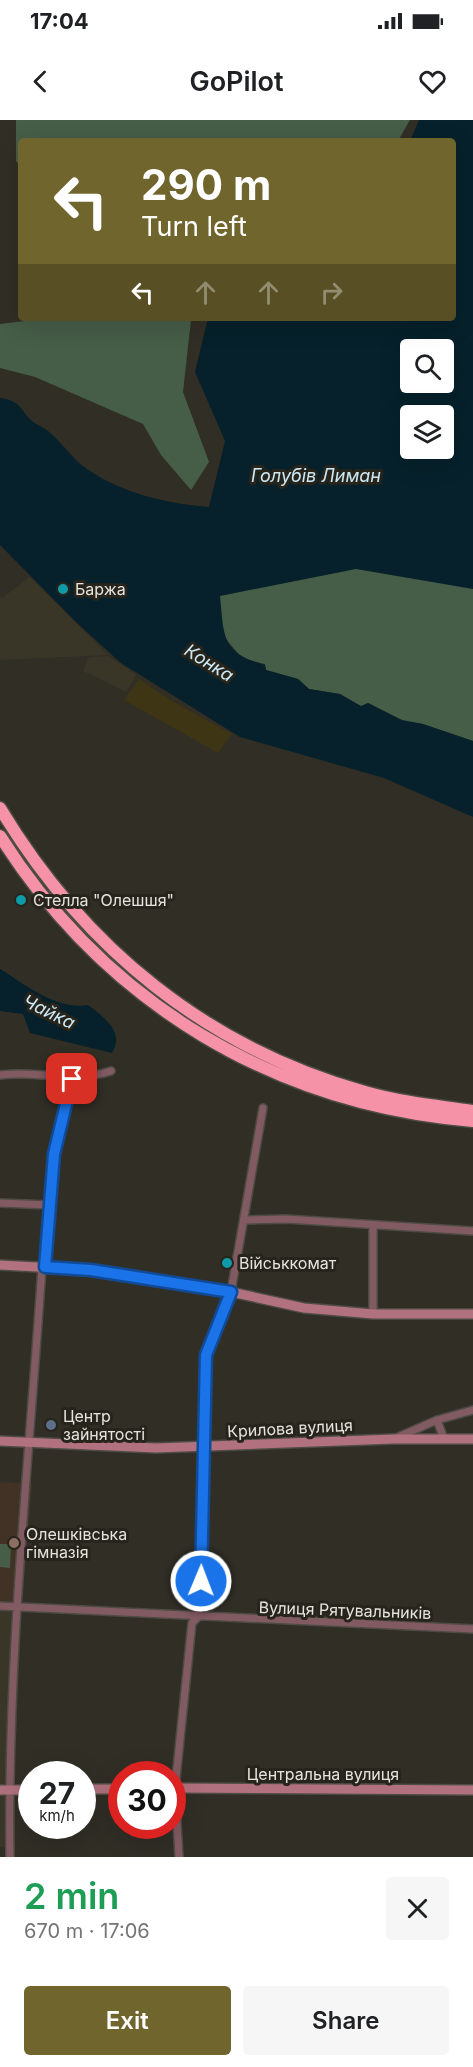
<!DOCTYPE html>
<meta charset="utf-8">
<style>
body{margin:0;font-family:Inter,sans-serif;background:#f6f6f6;color:#202124;height:100vh;display:flex;flex-direction:column;font-size:22px;white-space:nowrap}
*{box-sizing:border-box;margin:0}
p{font-size:20px;color:#757577}
.icon{flex:none;width:33px;height:33px;fill:none;stroke:currentColor;stroke-width:2;stroke-linecap:round;stroke-linejoin:round}
.map{position:relative;height:1737px;overflow:hidden}
.drawer{display:flex;flex-direction:column;background:#fff;flex:1}
.drawer>*{flex:none}
.top-card{position:absolute;left:18px;top:18px;width:438px;height:183px;border-radius:6px;box-shadow:0 6px 24px #0002;background:#6f652d;color:#fff;overflow:hidden}
.tools{position:absolute;left:400px;top:219px;display:grid;gap:12px}
.tools a{display:grid;place-items:center;width:54px;height:54px;border-radius:6px;background:#fff;box-shadow:0 6px 24px #0002;font-size:30px}
.speed{position:absolute;left:18px;top:1641px;display:flex;gap:12px;font-size:30px;font-weight:700;text-align:center}
.speed>*{display:grid;place-content:center;width:78px;height:78px;border-radius:50%;background:#fff;box-shadow:0 6px 24px #0002;line-height:1}
.speed small{font-size:15px;font-weight:400}
.speed .limit{border:9px solid #d22;background:#fff;color:#111}
.pin{position:absolute;display:grid;place-items:center;width:51px;height:51px;color:#fff;margin:-26px;border-radius:12px;box-shadow:0 3px 9px #0006}
.me{position:absolute;width:66px;margin:-33px;rotate:1deg;stroke-linejoin:round;filter:drop-shadow(0 0 4px #0008)}
.turn{display:flex;align-items:center;gap:21px;height:126px;padding:0 24px;font-size:27px}
.turn .icon{width:78px;height:78px;stroke-width:2.5}
.turn b{display:block;font-size:42px;line-height:51px}
.lanes{display:flex;align-items:center;height:57px;padding:0 24px;background:#0003;justify-content:center;gap:30px;direction:ltr}
.lanes .off{opacity:.35}
.round{display:grid;place-items:center;flex:none;width:63px;height:63px;border-radius:6px;background:#f6f6f6}
.summary{display:flex;align-items:center;justify-content:space-between;height:102px;padding:0 24px}
h1{font-size:36px;font-weight:600;line-height:45px;color:#1e9e55}
.cta{display:flex;gap:12px;margin-top:auto;padding:12px 24px}
.cta a{flex:1;height:69px;border-radius:6px;background:#6f652d;color:#fff;font-size:24px;font-weight:600;line-height:69px;text-align:center}
.cta a+a{background:#f6f6f6;color:#202124}
.status{display:flex;justify-content:space-between;align-items:center;height:42px;padding:0 30px;background:#fff;direction:ltr}
.status svg{height:16px;fill:currentColor}
header{display:flex;justify-content:space-between;align-items:center;height:78px;padding:0 24px;background:#fff;font-size:27px;font-weight:600}
.map>svg:first-child{display:block}
.built{fill:#3a3627}
.education{fill:#423226}
.green{fill:#465d48}
.sand{fill:#3e3515}
.water{fill:#06212b;fill-rule:evenodd}
.lines{fill:none;stroke-linecap:round;stroke-linejoin:round}
.street-casing{stroke:#4d4b43;stroke-width:10}
.secondary-casing{stroke:#4d4b43;stroke-width:12}
.highway-casing{stroke:#4d4b43;stroke-width:15}
.street{stroke:#825a62;stroke-width:7}
.secondary{stroke:#b1717e;stroke-width:9}
.highway{stroke:#f692a8;stroke-width:12}
.route-casing{stroke:#114b97;stroke-width:15}
.route{stroke:#1a73e8;stroke-width:10}
.culture-dot{fill:#0f9aa8;stroke:#27241b;stroke-width:2}
.service-dot{fill:#5c6f8a;stroke:#27241b;stroke-width:2}
.education-dot{fill:#8d6e63;stroke:#27241b;stroke-width:2}
.labels{text-anchor:middle;stroke-width:6;stroke-linejoin:round;paint-order:stroke}
.poi-label{font-size:16px;fill:#e5e4de;stroke:#27241b;text-anchor:start}
.street-label{font-size:16px;fill:#e5e4de;stroke:#27241b}
.water-label{font-size:18px;font-style:italic;fill:#cbe9f7;stroke:#27241b}
</style>
<div class="status"><b>17:04</b><svg viewBox="0 0 49 12"><path d="M0 12V9h3v3zM5 12V6h3v6zM10 12V3h3v9zM15 12V0h3v12zM26 1h20v11H26zM47 4h2v5h-2z"/></svg></div>
<header><svg class="icon" aria-label="back" viewBox="0 0 24 24"><path d="M15 5l-7 7 7 7"/></svg>GoPilot<svg class="icon" aria-label="heart" viewBox="0 0 24 24"><path d="M12 20l-8-8c-3-5 5-10 8-4 3-6 11-1 8 4z"/></svg></header>
<div class="map">
<svg width="473" height="1737" viewBox="0 0 473 1737">
<rect width="100%" height="100%" fill="#302e25"/>
<path class="built" d="M30,457l78,78 -108,5v-64l2,2z
M109,536l27,19 -10,17 -43,-21 6,-14z
M0,1362l32,2 -10,121 -8,177 1,66 -15,-1z"/>
<path class="education" d="M0,1362l32,2 -10,121 -22,-3z"/>
<path class="green" d="M16,0h394l-12,21h-377v26l-5,-6z
M49,198h146l-4,2 -8,72 26,70 -18,28 -30,-35 -18,-31 -108,-47 -35,-9v-44z
M473,317v304l-50,-17 -21,-3 -34,-18 -7,4 -21,-13 -31,-5 -11,-10 -32,-9 -1,-6 -23,-6 -18,-21 -32,-86 186,-55z
M0,1424h11l-1,24 -10,-1z"/>
<path class="sand" d="M139,559l31,21 62,34 -14,19 -94,-53z"/>
<path class="water" d="M419,0h54v469l-117,-20 -136,27c4,40 1,57 45,69l1,5 32,9 11,10 31,5 21,12 7,-3 34,17 21,4 50,17v76l-89,-39 -144,-41 -119,-74 -44,-40 -77,-78v-147c22,3 19,11 32,23 5,4 11,6 16,10 14,11 24,28 39,38 37,25 78,34 122,38l16,-66 -30,-69 13,-54h245v-177h-43zM411,230h33v32h-33zM411,296h33v32h-33z
M0,849c26,16 56,41 88,36 16,12 37,27 24,48l-82,-20 -7,-19 -23,-3z"/>
<g class="lines">
<defs>
<path id="street" d="M0,955c39,-5 72,9 111,-4
M0,1083l50,2
M246,1100l40,-1 187,12
M45,1147l9,-113 18,-75
M373,1194v-88
M437,1300l7,19
M396,1318l41,-18 36,-10
M0,1486l473,23
M10,1737c-3,-197 19,-394 32,-590
M179,1737l-4,-69 17,-165 6,-6 2,-14 6,-248 25,-63 32,-184"/>
<path id="secondary" d="M0,1145l91,5 140,22 73,16 69,6h100
M0,1321l156,7 237,-9h80
M172,1668l301,2
M82,1669h40
M0,1670h32"/>
<path id="highway" d="M0,688c84,140 207,240 365,284 35,10 72,14 108,19
M0,716c106,168 276,269 473,285"/>
</defs>
<use href="#street" class="street-casing"/>
<use href="#secondary" class="secondary-casing"/>
<use href="#highway" class="highway-casing"/>
<use href="#street" class="street"/>
<use href="#secondary" class="secondary"/>
<use href="#highway" class="highway"/>
</g>
<g class="lines">
<defs>
<path id="route" d="M72,959l-18,75 -9,113 46,3 140,22 -25,63 -5,226"/>
</defs>
<use href="#route" class="route-casing"/>
<use href="#route" class="route"/>
</g>
<g class="culture-dot">
<circle cx="63" cy="469" r="6"/>
<circle cx="21" cy="780" r="6"/>
<circle cx="227" cy="1143" r="6"/>
</g>
<circle class="service-dot" cx="51" cy="1305" r="6"/>
<circle class="education-dot" cx="14" cy="1423" r="6"/>
<g class="labels">
<g class="poi-label">
<text x="75" y="475">Баржа</text>
<text x="33" y="786">Стелла "Олешшя"</text>
<text x="239" y="1149">Військкомат</text>
<text x="63" y="1302">Центр<tspan x="63" dy="18">зайнятості</tspan></text>
<text x="26" y="1420">Олешківська<tspan x="26" dy="18">гімназія</tspan></text>
</g>
<g class="street-label">
<text transform="translate(290 1308) rotate(-3)" y="6">Крилова вулиця</text>
<text transform="translate(345 1490) rotate(2)" y="6">Вулиця Рятувальників</text>
<text x="323" y="1660">Центральна вулиця</text>
</g>
<g class="water-label">
<text x="316" y="362">Голубів Лиман</text>
<text transform="translate(209 543) rotate(32)" y="6">Конка</text>
<text transform="translate(49 892) rotate(26)" y="6">Чайка</text>
</g>
</g>
</svg>
<div class="tools">
<a><svg class="icon" aria-label="search" viewBox="0 0 24 24"><circle cx="10" cy="10" r="6"/><path d="M15 15l6 6"/></svg></a>
<a><svg class="icon" aria-label="layers" viewBox="0 0 24 24"><path d="M12 4l9 5-9 5-9-5zM3 14l9 5 9-5"/></svg></a>
</div>
<div class="speed"><div>27<small>km/h</small></div><div class="limit">30</div></div>
<div class="pin" style="left:72px;top:959px;background:#d93025"><svg class="icon" aria-label="arrive" viewBox="0 0 24 24"><path d="M6 21V4h12l-3 4 3 4H6"/></svg></div>
<svg class="me" style="left:201px;top:1461px" viewBox="-20 -20 40 40"><circle r="17" fill="#1a73e8" stroke="#fff" stroke-width="3"/><path d="M0-11L8 9 0 5-8 9z" fill="#fff"/></svg>
<div class="top-card">
<div class="turn"><svg class="icon" aria-label="left" viewBox="0 0 24 24"><path d="M17 20v-9H6M10 6l-5 5 5 5"/></svg><div><b>290 m</b>Turn left</div></div>
<div class="lanes"><svg class="icon" aria-label="left" viewBox="0 0 24 24"><path d="M17 20v-9H6M10 6l-5 5 5 5"/></svg><svg class="icon off" aria-label="ahead" viewBox="0 0 24 24"><path d="M12 20V5M6 11l6-6 6 6"/></svg><svg class="icon off" aria-label="ahead" viewBox="0 0 24 24"><path d="M12 20V5M6 11l6-6 6 6"/></svg><svg class="icon off" aria-label="right" viewBox="0 0 24 24"><path d="M7 20v-9h11M14 6l5 5-5 5"/></svg></div>
</div>
</div>
<section class="drawer">
<div class="summary"><div><h1>2 min</h1><p>670 m · 17:06</p></div><a class="round"><svg class="icon" aria-label="close" viewBox="0 0 24 24"><path d="M6 6l12 12M18 6L6 18"/></svg></a></div>
<div class="cta"><a>Exit</a><a>Share</a></div>
</section>
